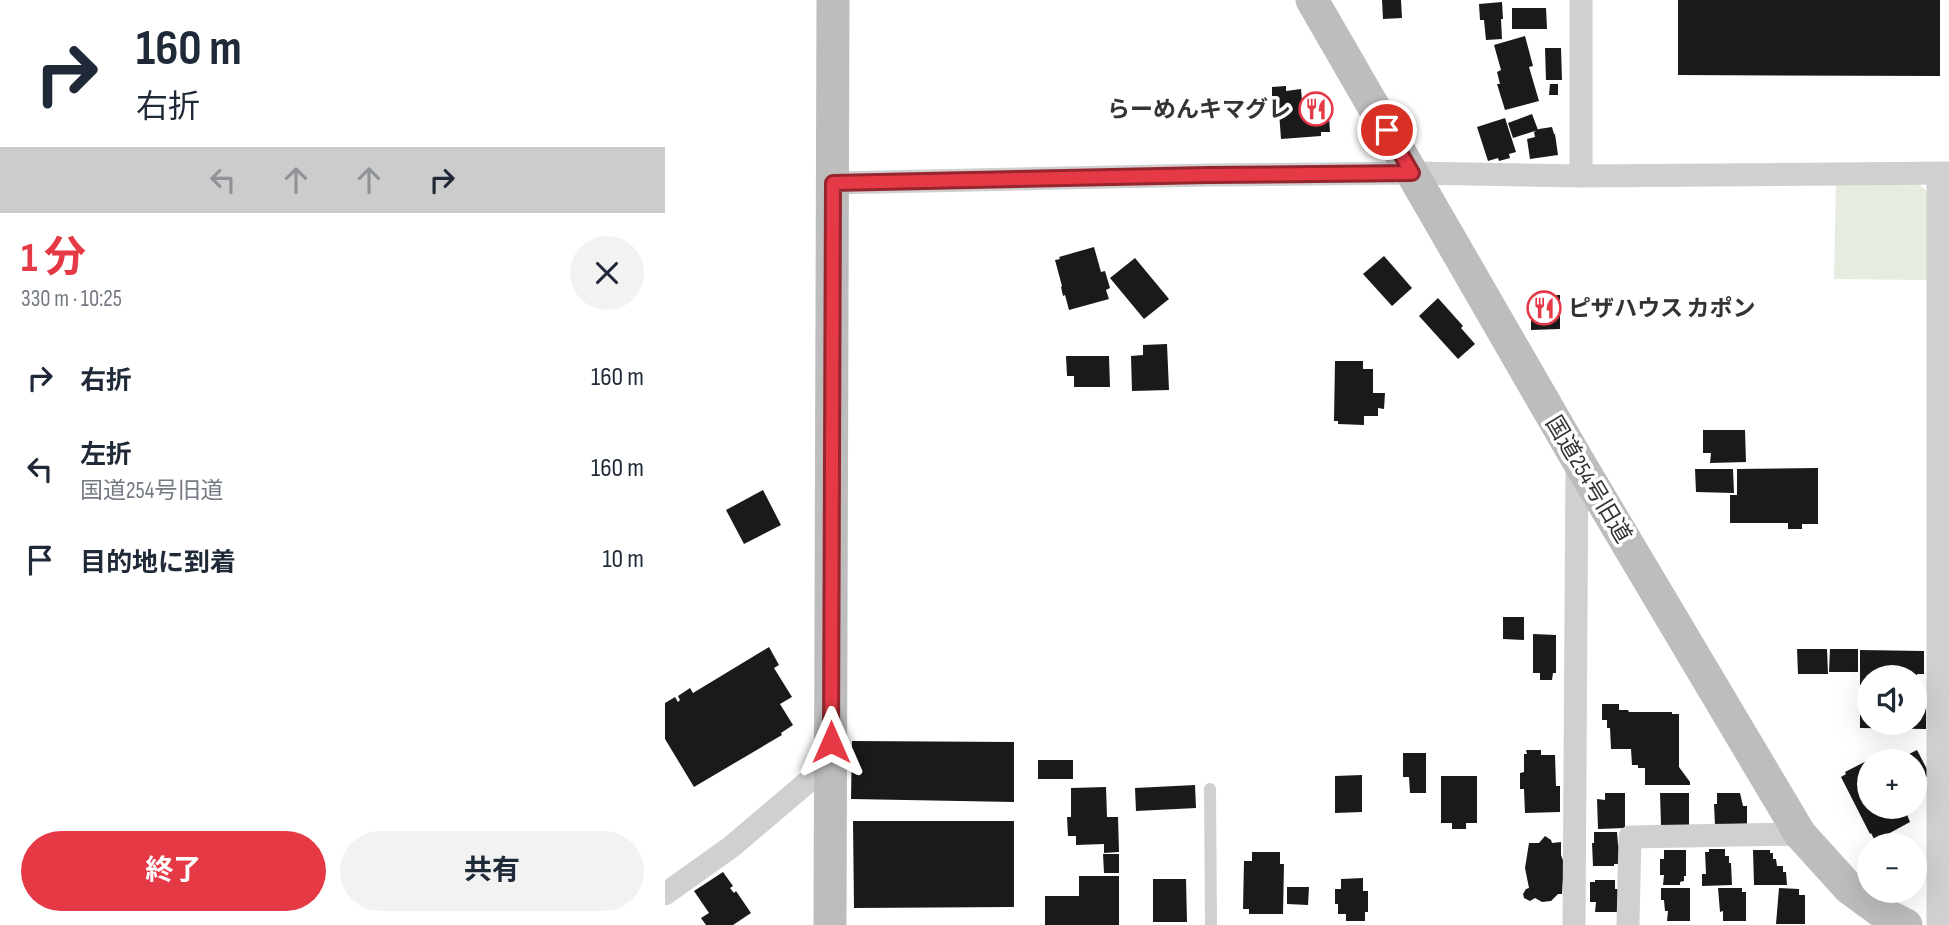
<!DOCTYPE html>
<html lang="ja">
<meta charset="utf-8">
<style>
body{margin:0;font-family:"Sofia Sans Condensed","Noto Sans JP",sans-serif;background:#f2f2f3;color:#1f2937;height:100vh;display:flex;flex-direction:column;font-size:26px;white-space:nowrap}
*{box-sizing:border-box;margin:0}
p{font-size:23px;color:#747a83}
.icon{flex:none;width:38px;height:38px;fill:none;stroke:currentColor;stroke-width:2;stroke-linecap:round;stroke-linejoin:round}
.map{position:relative;flex:1;overflow:hidden}
.panel{display:flex;flex-direction:column;background:#fff;width:665px}
.panel>*{flex:none}
.top-card{background:#fff;color:#1f2937;overflow:hidden}
.buttons{position:absolute;left:1192px;top:665px;display:grid;gap:14px}
.buttons a{display:grid;place-items:center;width:70px;height:70px;border-radius:50%;background:#fff;box-shadow:0 7px 28px #0002;font-size:35px}
.pin{position:absolute;display:grid;place-items:center;width:60px;height:60px;color:#fff;margin:-30px;border:4px solid #fff;border-radius:50%;box-shadow:0 2px 7px #0007}
.me{position:absolute;width:77px;margin:-38px;rotate:0deg;stroke-linejoin:round;filter:drop-shadow(0 0 5px #0008)}
.turn{display:flex;align-items:center;gap:24px;height:147px;padding:0 21px;font-size:32px}
.turn .icon{width:91px;height:91px;stroke-width:2.5}
.turn b{display:block;font-size:49px;line-height:60px}
.lanes{display:flex;align-items:center;height:66px;padding:0 21px;background:#0003;justify-content:center;gap:35px;direction:ltr}
.lanes .off{opacity:.35}
.round{display:grid;place-items:center;flex:none;width:74px;height:74px;border-radius:37px;background:#f2f2f3}
.head{display:flex;align-items:center;justify-content:space-between;height:119px;padding:0 21px}
h1{font-size:42px;font-weight:700;line-height:52px;color:#e63946}
.button{display:flex;gap:14px;margin-top:auto;padding:14px 21px}
.button a{flex:1;height:80px;border-radius:42px;background:#e63946;color:#fff;font-size:28px;font-weight:700;line-height:80px;text-align:center}
.button a+a{background:#f2f2f3;color:#1f2937}
ul{padding:0;list-style:none}
li{display:flex;align-items:center;gap:21px;height:91px;padding:0 21px}
li div{flex:1}
li b{display:block;font-size:26px}
li em{font-style:normal}
main{display:flex;flex:1;min-height:0}
.map>svg:first-child{display:block}
.green{fill:#e6ecdf}
.building{fill:#1a1a1a}
.lines{fill:none;stroke-linecap:round;stroke-linejoin:round}
.lane{stroke:#d0d0d0;stroke-width:12}
.street{stroke:#d0d0d0;stroke-width:23}
.secondary{stroke:#bdbdbd;stroke-width:33}
.route-casing{stroke:#96252e;stroke-width:18}
.route{stroke:#e63946;stroke-width:12}
.labels{text-anchor:middle;stroke-width:7;stroke-linejoin:round;paint-order:stroke}
.poi-label{font-size:23px;font-weight:bold;fill:#333;stroke:#fff;text-anchor:end}
.street-label{font-size:23px;fill:#333;stroke:#fff}
</style>
<main>
<section class="panel">
<div class="top-card">
<div class="turn"><svg class="icon" aria-label="right" viewBox="0 0 24 24"><path d="M7 20v-9h11M14 6l5 5-5 5"/></svg><div><b>160 m</b>右折</div></div>
<div class="lanes"><svg class="icon off" aria-label="left" viewBox="0 0 24 24"><path d="M17 20v-9H6M10 6l-5 5 5 5"/></svg><svg class="icon off" aria-label="ahead" viewBox="0 0 24 24"><path d="M12 20V5M6 11l6-6 6 6"/></svg><svg class="icon off" aria-label="ahead" viewBox="0 0 24 24"><path d="M12 20V5M6 11l6-6 6 6"/></svg><svg class="icon" aria-label="right" viewBox="0 0 24 24"><path d="M7 20v-9h11M14 6l5 5-5 5"/></svg></div>
</div>
<div class="head"><div><h1>1 分</h1><p>330 m · 10:25</p></div><a class="round"><svg class="icon" aria-label="close" viewBox="0 0 24 24"><path d="M6 6l12 12M18 6L6 18"/></svg></a></div>
<ul>
<li><svg class="icon" aria-label="right" viewBox="0 0 24 24"><path d="M7 20v-9h11M14 6l5 5-5 5"/></svg><div><b>右折</b></div><em>160 m</em></li>
<li><svg class="icon" aria-label="left" viewBox="0 0 24 24"><path d="M17 20v-9H6M10 6l-5 5 5 5"/></svg><div><b>左折</b><p>国道254号旧道</p></div><em>160 m</em></li>
<li><svg class="icon" aria-label="arrive" viewBox="0 0 24 24"><path d="M6 21V4h12l-3 4 3 4H6"/></svg><div><b>目的地に到着</b></div><em>10 m</em></li>
</ul>
<div class="button"><a>終了</a><a>共有</a></div>
</section>
<div class="map">
<svg width="1284" height="925" viewBox="0 0 1284 925">
<rect width="100%" height="100%" fill="#fff"/>
<path class="green" d="M1171,182l83,2 10,10 -1,86 -94,-1z"/>
<path class="building" d="M717,0h19l1,18 -19,1z
M1013,0h262v76l-262,-1z
M837,2l1,17h-2l1,20 -16,1 -2,-20h-4l-1,-16z
M847,8h34l1,21h-35z
M860,36l8,30 -4,1 10,34 -34,9 -8,-26h3l-3,-12 4,-2 -7,-25z
M880,48h16l1,32h-16z
M885,84h8v11h-9z
M621,86v5l15,-2 1,12 26,-1 2,32h-9v4l-40,3 -2,-27 -8,1 -1,-16h2v-10z
M867,114l6,16 -25,8 -5,-15z
M840,118l11,34 -7,2 1,4 -11,3 -1,-3 -10,3 -11,-34z
M887,127l2,7h1l3,21 -28,4 -3,-20 8,-2 -1,-5 5,-3z
M429,247l7,25 4,-1 5,17 -4,2 3,9 -40,11 -4,-15 -2,1 -2,-9 1,-1 -7,-26 5,-1 -1,-2z
M719,256l28,32 -20,18 -29,-32z
M470,258l34,41 -25,20 -34,-41z
M895,295v34l-29,1v-34z
M773,298l25,28 -2,2 14,16 -17,15 -39,-43z
M502,344l2,46 -37,1 -1,-35 12,-1v-10z
M401,356h43l1,31h-36v-11h-7z
M670,361h28v8h10v24h12l-1,16 -6,-1v8h-14v9l-26,-1v-3h-4z
M1038,430h42l1,32 -36,1 1,-10h-8z
M1153,468v56h-16v5h-14v-6h-58v-28h7v-26z
M1030,469h38l1,24 -38,-1z
M98,490l18,35 -37,19 -18,-34z
M838,617h21v23l-21,-1z
M868,634l23,1v38h-3l-1,7h-12v-7h-7z
M104,647l10,18 -5,3 18,29 -12,7 13,21 -12,8 1,2 -88,52 -29,-48v-36l10,-6 3,5 2,-2 -2,-4 12,-8 3,5z
M1132,649h30l1,25h-30z
M1165,649h28v23h-29z
M1195,650l64,1v23h-7v3h-48v46h46v-22l11,1v27l-66,-1z
M937,704h17v6h9l1,2h43v2h7v53l11,15v3h-45v-17h-7v-3h-6l-1,-16h-20l-1,-21h-3v-8h-5z
M187,741l162,1v60l-163,-3z
M861,750h15v5h14l1,31h4v26l-35,1 -1,-24h-4v-16l4,-1v-18h3z
M1252,750l13,25 -15,8v-22h-12l-2,-3z
M1221,751l5,10h-22v46h35l6,15 -35,19 -4,-8 -1,1 -29,-57 5,-3 -1,-2z
M738,753h23v40h-16l-1,-16h-6z
M373,760h35v19h-35z
M697,775v37l-27,1v-37z
M776,776h36v47h-11v6h-14v-6h-11z
M530,785l1,23 -60,3 -1,-23z
M441,787l1,30h11l1,35 -15,1v-9l-28,1v-9h-8l-1,-19h4v-29z
M940,793h20v35l-27,1 -1,-30 8,1z
M995,793h29v32h-28z
M1052,793h23l3,13h4v19h-32l-1,-21h3z
M188,821h161v86l-160,1z
M929,832h23l1,13 4,-1v20h-8v2h-21l-1,-23h2z
M880,836l6,4 1,3 9,-1v13l3,8 -2,31h-4l-7,7 -9,1 -7,-4 -5,3 -6,-3 -1,-4 3,-5 3,-1 -4,-20 4,-25h10z
M1044,849h16v7h4v7h2l1,22 -30,1v-12h4l-1,-22h4z
M999,850h22v26h-2v5l-4,1v3h-17l1,-10h-4v-16h4z
M1088,850h17v3h3v6h3l1,7h6v6h3l1,13h-33z
M587,852h28v12h4l-1,50h-34v-5h-6l1,-48h8z
M438,854h16v19h-15z
M58,872l10,14 -3,2 4,5 2,-2 15,22 -18,12h-27l-5,-7 8,-5 -15,-22z
M414,876h40v49h-74v-29h34z
M698,878v13h5v21h-3v9h-19v-7h-8v-10h-3v-15h6v-10z
M488,879h33l1,43h-34z
M930,880h20v9h4l2,23h-26l1,-10h-6v-20h5z
M622,887h22l-1,18 -21,-1z
M996,888h29v33h-23l1,-10h-3l-1,-11h-3z
M1053,888h24v4h4v29h-23v-10l-3,1z
M1114,888l20,1v6h6v29h-29z"/>
<g class="lines">
<path class="lane" d="M545,789l1,136"/>
<path class="street" d="M1273,173v752
M916,176v-176
M168,183l376,-8 203,-2 169,3 368,-3
M0,894l66,-47 79,-67 20,-10
M909,925l3,-466
M963,925l2,-88 170,-3"/>
<path class="secondary" d="M647,0l265,459 223,375 49,54 37,27 20,10
M165,925l3,-925"/>
</g>
<g class="lines">
<defs>
<path id="route" d="M166,742l2,-559 376,-8 203,-2 -25,-43"/>
</defs>
<use href="#route" class="route-casing"/>
<use href="#route" class="route"/>
</g>
<defs>
<symbol id="restaurant-ring" viewBox="-11 -11 22 22"><circle r="9.5" fill="#fff" stroke="#e63946" stroke-width="1.5"/><path d="M-5-6h1v4h1v-4h1v4h1v-4h1v5L-1.5 .5V6h-2V.5L-5-1ZM5-6V6H3V1.5H1.5Q1.5-4 5-6Z" fill="#e63946"/></symbol>
</defs>
<g fill-rule="evenodd">
<use href="#restaurant-ring" x="632" y="90" width="38" height="38"/>
<use href="#restaurant-ring" x="860" y="289" width="38" height="38"/>
</g>
<g class="labels">
<g class="poi-label">
<text x="626" y="117">らーめんキマグレ</text>
<text x="903" y="316" text-anchor="start">ピザハウス カポン</text>
</g>
<g class="street-label">
<text transform="translate(924 479) rotate(59)" y="8">国道254号旧道</text>
</g>
</g>
</svg>
<div class="buttons">
<a><svg class="icon" aria-label="sound" viewBox="0 0 24 24"><path d="M4 9h4l5-4v14l-5-4H4zM17 9q2 3 0 6"/></svg></a>
<a>+</a>
<a>−</a>
</div>
<div class="pin" style="left:722px;top:130px;background:#d93025"><svg class="icon" aria-label="arrive" viewBox="0 0 24 24"><path d="M6 21V4h12l-3 4 3 4H6"/></svg></div>
<svg class="me" style="left:166px;top:742px" viewBox="-20 -20 40 40"><path d="M0-17L14 15 0 8-14 15z" fill="#e63946" stroke="#fff" stroke-width="4"/></svg>
</div>
</main>
